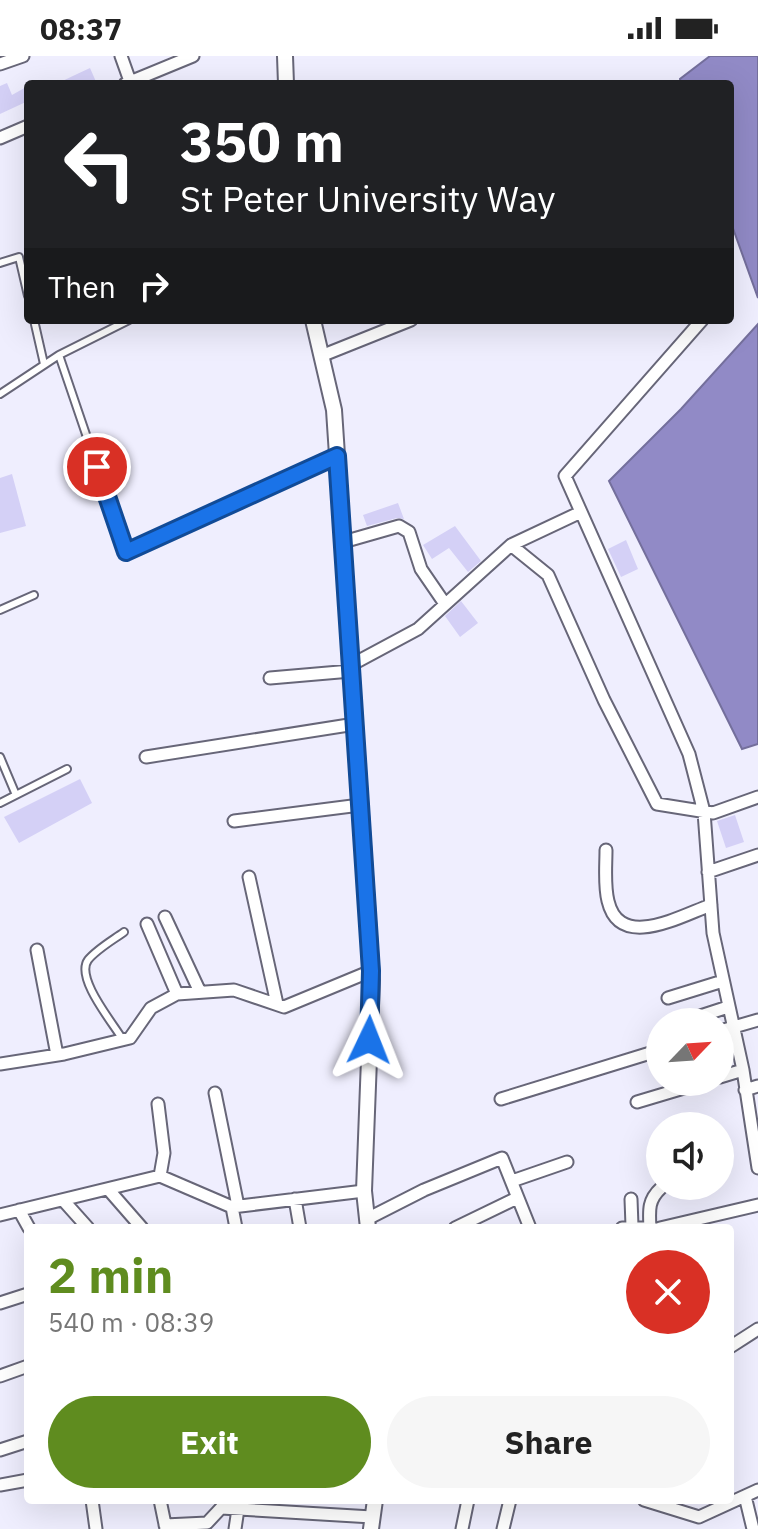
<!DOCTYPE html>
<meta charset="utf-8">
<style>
body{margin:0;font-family:"IBM Plex Sans",sans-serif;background:#f6f6f6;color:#222;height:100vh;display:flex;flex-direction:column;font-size:30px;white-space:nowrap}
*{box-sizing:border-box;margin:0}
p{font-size:26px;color:#767676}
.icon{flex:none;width:44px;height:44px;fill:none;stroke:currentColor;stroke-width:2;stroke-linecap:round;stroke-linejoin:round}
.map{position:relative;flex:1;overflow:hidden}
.sheet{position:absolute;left:24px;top:1168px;width:710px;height:280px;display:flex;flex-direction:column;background:#fff;border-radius:8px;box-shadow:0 8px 32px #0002}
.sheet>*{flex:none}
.hud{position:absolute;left:24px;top:24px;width:710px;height:244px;border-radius:8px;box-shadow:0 8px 32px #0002;background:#202124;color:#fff;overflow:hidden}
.needle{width:52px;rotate:65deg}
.tools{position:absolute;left:646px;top:952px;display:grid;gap:16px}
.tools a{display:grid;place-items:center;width:88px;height:88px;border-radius:50%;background:#fff;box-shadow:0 8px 32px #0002;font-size:40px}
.pin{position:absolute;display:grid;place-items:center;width:68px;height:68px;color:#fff;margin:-34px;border:4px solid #fff;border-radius:50%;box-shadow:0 2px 8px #0007}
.me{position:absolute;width:88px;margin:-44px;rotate:2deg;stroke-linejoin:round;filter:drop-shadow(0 0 6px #0008)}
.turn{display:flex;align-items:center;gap:28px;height:168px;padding:0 24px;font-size:36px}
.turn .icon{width:104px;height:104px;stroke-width:2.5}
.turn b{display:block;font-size:56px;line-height:68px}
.then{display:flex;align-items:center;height:76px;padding:0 24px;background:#0003;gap:16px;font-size:30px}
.round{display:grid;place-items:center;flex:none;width:84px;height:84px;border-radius:42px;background:#f6f6f6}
.head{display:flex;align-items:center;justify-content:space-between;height:136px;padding:0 24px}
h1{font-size:48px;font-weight:700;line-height:60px;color:#5f8c1f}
.cta{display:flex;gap:16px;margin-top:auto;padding:16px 24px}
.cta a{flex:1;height:92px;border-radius:48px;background:#5f8c1f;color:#fff;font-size:32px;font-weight:700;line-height:92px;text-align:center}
.cta a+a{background:#f6f6f6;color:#222}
.status{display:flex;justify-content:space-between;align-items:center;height:56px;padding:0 40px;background:#fff;direction:ltr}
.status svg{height:22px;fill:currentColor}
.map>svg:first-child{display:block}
.water{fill:#918ac6;stroke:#746f9c;stroke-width:2}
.building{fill:#d4d0f6}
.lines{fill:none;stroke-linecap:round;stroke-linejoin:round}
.service-casing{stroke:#676678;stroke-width:10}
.minor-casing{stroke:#676678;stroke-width:15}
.tertiary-casing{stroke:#676678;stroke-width:18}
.service{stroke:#fff;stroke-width:6}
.minor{stroke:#fff;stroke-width:11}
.tertiary{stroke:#fff;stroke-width:14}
.route-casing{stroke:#114b97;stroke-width:20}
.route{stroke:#1a73e8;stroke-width:14}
</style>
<div class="status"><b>08:37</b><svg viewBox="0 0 49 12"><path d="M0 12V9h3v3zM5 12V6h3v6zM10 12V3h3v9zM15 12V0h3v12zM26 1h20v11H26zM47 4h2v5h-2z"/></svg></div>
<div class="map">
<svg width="758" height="1473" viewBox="0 0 758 1473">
<rect width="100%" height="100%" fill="#efeefe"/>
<path class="water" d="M710,0h48v242l-28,-78v-136h-49l-1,-5z
M758,268v420l-16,5 -133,-268 72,-72z"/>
<path class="building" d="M90,12l7,16h-41l19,-9z
M7,27l5,12 16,-9v15l-28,13v-28z
M12,418l14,52 -26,7v-55z
M398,447l6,16 -7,-1 -30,8 -4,-11z
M455,470l26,35 -13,11 -19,-24 -17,11 -9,-14z
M626,484l12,29 -17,8 -13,-28z
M461,545l17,22 -18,14 -15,-21z
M80,723l12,24 -73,40 -15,-26z
M735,759l9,27 -18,6 -9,-27z"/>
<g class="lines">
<defs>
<path id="service" d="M0,207l19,-6 9,39
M34,264l10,44
M59,299l67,197 211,-96
M0,338l59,-39 70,-35
M0,554l34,-15
M0,701l16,38
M0,747l67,-34
M123,984c-10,-17 -48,-62 -35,-80 9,-11 25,-20 36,-28"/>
<path id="minor" d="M121,0l10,28
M0,8l23,-8
M125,28l68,-28
M0,82l28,-12
M702,264l-137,156 124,278 15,58 9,121 30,137 15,98
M321,300l90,-36
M343,486l56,-16 10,6 12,37 24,35
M511,489l70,-33
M351,609l67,-36 93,-84 37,30 56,125 53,104 56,9 45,-16
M270,622l81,-7
M146,701l209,-33
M234,765l126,-16
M606,794c0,16 -2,35 2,51 12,50 72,15 103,4
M708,816l50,-17
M249,821l28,127
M165,861l35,75
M147,868l30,70
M37,894l20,105
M668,942l55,-17
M682,966l46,-15
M720,975l38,-11
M0,1008l64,-10 66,-16 21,-30 26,-14 57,-4 50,17 87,-36
M720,1021l23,-7
M745,1034l13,-4
M215,1037l23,113
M501,1043l159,-49
M637,1046l67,-20
M158,1048l6,49 -4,23
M512,1125l55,-19
M108,1133l34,39
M295,1143l5,29
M631,1143l1,27
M63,1144l25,28
M19,1154l10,18
M0,1159l160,-39 72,31
M367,1163l57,-29 78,-32 28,70
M236,1172l-4,-21 132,-16
M455,1172l62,-30
M622,1172h31
M650,1172c-1,-18 -2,-28 11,-40
M660,1172l98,-23
M0,1247l28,-9
M730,1291l28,-18
M0,1320l28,-10
M0,1394l28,-9
M0,1429l28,-5
M745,1440l8,33
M92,1444l4,29
M160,1444l6,29
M644,1444l55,17 59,-27
M165,1469l42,-2 14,-15 151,9
M235,1473l3,-20
M462,1473l6,-29
M503,1473l7,-29"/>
<path id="tertiary" d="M285,0l1,28
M313,264l21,90 38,570 -8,211 4,37
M371,1473l4,-29"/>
</defs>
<use href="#service" class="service-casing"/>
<use href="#minor" class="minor-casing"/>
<use href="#tertiary" class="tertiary-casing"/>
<use href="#service" class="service"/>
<use href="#minor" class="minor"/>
<use href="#tertiary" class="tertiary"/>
</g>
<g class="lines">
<defs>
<path id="route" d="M97,411l29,85 211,-96 34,515 -2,69"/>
</defs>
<use href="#route" class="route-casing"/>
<use href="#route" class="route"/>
</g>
</svg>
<div class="tools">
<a><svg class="needle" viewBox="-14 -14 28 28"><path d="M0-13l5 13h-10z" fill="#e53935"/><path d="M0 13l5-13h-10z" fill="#767676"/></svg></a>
<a><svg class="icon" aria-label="sound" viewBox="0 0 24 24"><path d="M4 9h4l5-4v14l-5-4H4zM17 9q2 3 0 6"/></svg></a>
</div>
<div class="pin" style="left:97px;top:411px;background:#d93025"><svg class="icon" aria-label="arrive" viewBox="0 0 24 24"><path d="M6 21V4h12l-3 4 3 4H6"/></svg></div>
<svg class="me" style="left:369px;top:984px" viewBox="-20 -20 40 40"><path d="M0-17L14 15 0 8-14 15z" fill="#1a73e8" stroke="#fff" stroke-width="4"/></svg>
<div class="hud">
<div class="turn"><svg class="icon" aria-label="left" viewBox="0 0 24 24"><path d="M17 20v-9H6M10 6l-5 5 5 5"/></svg><div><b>350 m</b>St Peter University Way</div></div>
<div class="then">Then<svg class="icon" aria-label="right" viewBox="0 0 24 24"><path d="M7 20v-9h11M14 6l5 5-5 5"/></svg></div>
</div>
<section class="sheet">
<div class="head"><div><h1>2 min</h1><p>540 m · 08:39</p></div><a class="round" style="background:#d93025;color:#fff"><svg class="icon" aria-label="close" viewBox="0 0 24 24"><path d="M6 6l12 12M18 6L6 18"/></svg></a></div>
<div class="cta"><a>Exit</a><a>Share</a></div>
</section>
</div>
